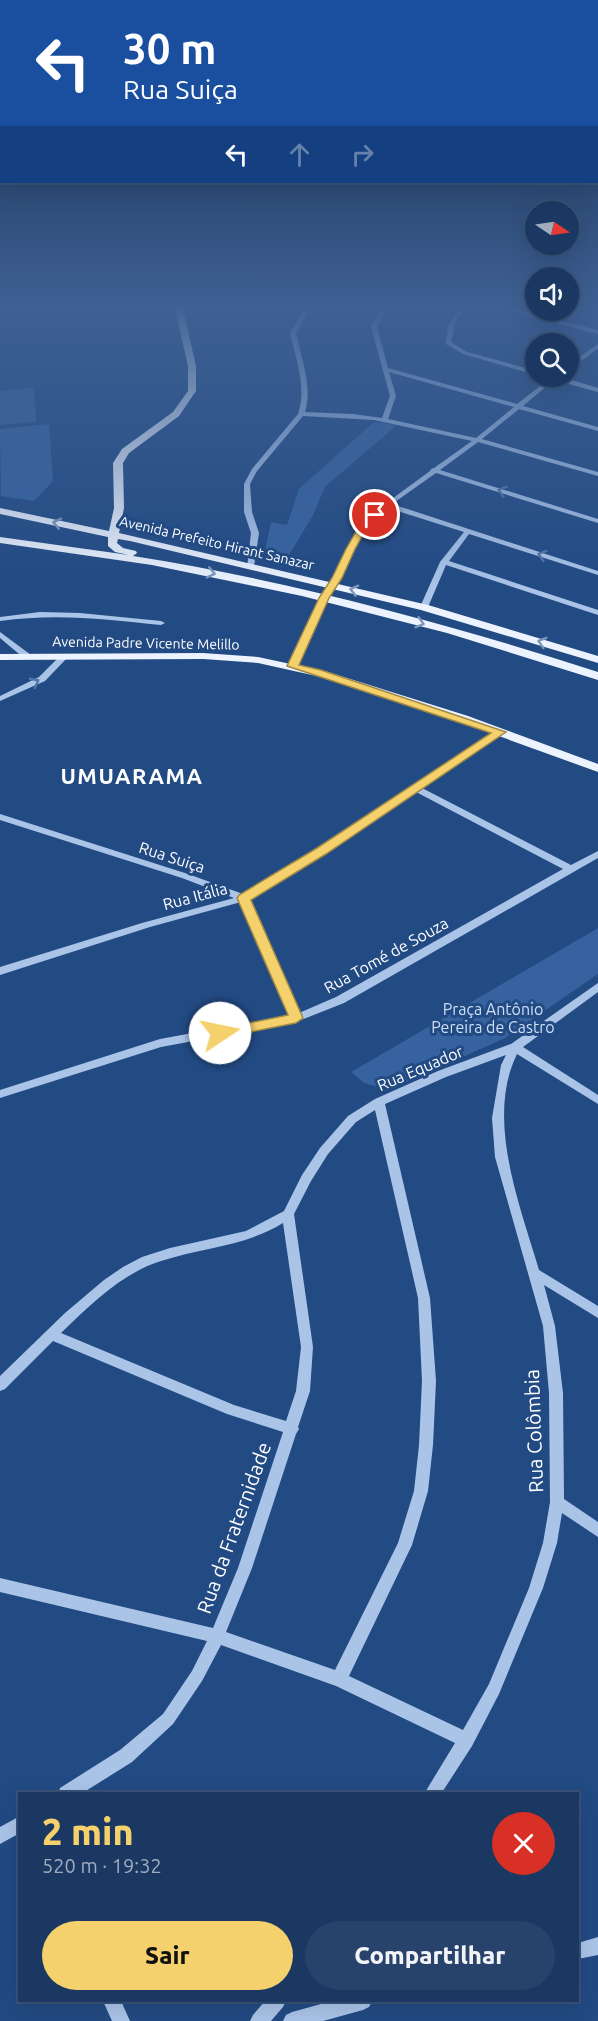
<!DOCTYPE html>
<html lang="pt">
<meta charset="utf-8">
<style>
body{margin:0;font-family:Ubuntu,sans-serif;background:#27436b;color:#f1f3f6;height:100vh;display:flex;flex-direction:column;font-size:22px;white-space:nowrap}
*{box-sizing:border-box;margin:0}
p{font-size:20px;color:#9facbe}
.icon{flex:none;width:33px;height:33px;fill:none;stroke:currentColor;stroke-width:2;stroke-linecap:round;stroke-linejoin:round}
.map{position:relative;flex:1;overflow:hidden}
.details{position:absolute;left:18px;top:1792px;width:561px;height:210px;display:flex;flex-direction:column;background:#1a3862;border-radius:0px;box-shadow:0 6px 24px #0002,0 0 0 2px #385277}
.details>*{flex:none}
.banner{position:absolute;left:0px;top:0px;width:598px;height:183px;box-shadow:0 6px 24px #0002,0 0 0 2px #385277;background:#1a4fa0;color:#fff;overflow:hidden}
.needle{width:39px;rotate:103deg}
.buttons{position:absolute;left:525px;top:201px;display:grid;gap:12px}
.buttons a{display:grid;place-items:center;width:54px;height:54px;border-radius:50%;background:#1a3862;box-shadow:0 6px 24px #0002,0 0 0 2px #385277;font-size:30px}
.pin{position:absolute;display:grid;place-items:center;width:51px;height:51px;color:#fff;margin:-26px;border:3px solid #fff;border-radius:50%;box-shadow:0 2px 6px #0007}
.me{position:absolute;width:66px;margin:-33px;rotate:79deg;stroke-linejoin:round;filter:drop-shadow(0 0 4px #0008)}
.turn{display:flex;align-items:center;gap:21px;height:126px;padding:0 24px;font-size:27px}
.turn .icon{width:78px;height:78px;stroke-width:2.5}
.turn b{display:block;font-size:42px;line-height:51px}
.lanes{display:flex;align-items:center;height:57px;padding:0 24px;background:#0003;justify-content:center;gap:30px;direction:ltr}
.lanes .off{opacity:.35}
.round{display:grid;place-items:center;flex:none;width:63px;height:63px;border-radius:32px;background:#27436b}
.overview{display:flex;align-items:center;justify-content:space-between;height:102px;padding:0 24px}
h1{font-size:36px;font-weight:800;line-height:45px;color:#f4d16c}
.button{display:flex;gap:12px;margin-top:auto;padding:12px 24px}
.button a{flex:1;height:69px;border-radius:36px;background:#f4d16c;color:#111;font-size:24px;font-weight:800;line-height:69px;text-align:center}
.button a+a{background:#27436b;color:#f1f3f6}
.map>svg:first-child{display:block}
.green{fill:#3663a0}
.lines{fill:none;stroke-linecap:round;stroke-linejoin:round}
.minor{fill:#aac4e8;fill-rule:evenodd}
.major{fill:#ecf3fe;fill-rule:evenodd}
.oneway{stroke:#5275a6}
.oneway2{stroke:#7d96ba}
.route{fill:#f4d16c;stroke:#9f8846;stroke-width:1.5}
.labels{text-anchor:middle;stroke-width:6;stroke-linejoin:round;paint-order:stroke}
.far-street-label{font-size:14px;fill:#fff;stroke:#224a83}
.street-label{font-size:16px;fill:#fff;stroke:#224a83}
.park-label{font-size:16px;fill:#cedff6;stroke:#224a83}
.near-street-label{font-size:20px;fill:#fff;stroke:#224a83}
.district-label{font-size:22px;font-weight:bold;letter-spacing:1.5px;fill:#fff;stroke:#224a83}
</style>
<div class="map">
<svg width="598" height="2021" viewBox="0 0 598 2021">
<rect width="100%" height="100%" fill="#224a83"/>
<path class="green" d="M34,387l2,35 -36,3v-34z
M374,422l23,3 -72,62 -12,28 -30,50 -20,-4 8,-39 16,3 12,-36z
M49,424l4,57 -19,20 -33,-5 -1,-67z
M598,928v46l-93,64 -116,52 -25,-7 -13,-11z"/>
<g class="lines">
<path class="minor" d="M307,305h6l-17,28c5,25 17,54 9,79l48,2 29,4 8,-22 -19,-69 12,-22h6l-12,22 11,41 129,36 32,-25 -3,-3h13l39,12v4l-44,-12 -31,26 75,21v4l-79,-22 -37,30 116,33v4l-120,-34 -38,28 158,49v4l-162,-50 -44,31 206,67v4l-129,-41 -20,27 149,49v5l-152,-50 -18,42 -7,2 -1,-2 20,-45 24,-30 -76,-24 -21,18 -26,52 -13,20 -31,68 -4,2h-3l-1,-2 31,-68 13,-20 28,-55 24,-19 45,-33 1,-2 3,-1 38,-27 -98,-21 -71,-4 -46,55 -7,13 2,28 7,21 -5,33 -7,2 4,-35 -7,-21v-28l8,-15 46,-55c9,-26 -2,-55 -8,-81zM389,372l125,35 -38,31 -88,-19 8,-23z
M461,305h6l-12,18 -4,19 16,10 69,19v4l-73,-21 -17,-10 2,-17z
M486,305h10l102,25v4z
M598,344v5l-30,21v-5z
M40,612l40,1 81,8 4,2 -4,2c-54,-6 -107,-12 -161,-4v-4z
M0,632l31,23v4h-6l-25,-21z
M61,655h6l1,2 -23,24 -45,20v-5l39,-19z
M500,729l3,1v4l-81,54 149,77 27,-14v7l-254,145 -48,19 -135,25 -161,51v-8l160,-51 130,-24 -49,-113 -91,25 -150,48v-8l142,-44 92,-25 -52,-20 -182,-58v-6l188,60 55,20 56,-33zM416,792l147,77 -227,128 -37,16 -50,-114 56,-34z
M598,983v9l-75,55 75,48v9l-81,-50c-32,65 3,151 22,216l59,36v12l-54,-33 11,41 8,67 1,106 34,23v15l-36,-24 -5,30 -14,45 -44,106 -27,52 -31,48h-17l31,-51 -119,-57 -115,-41 -19,36 -29,43 -41,38 -51,32h-23l2,-6 60,-38 43,-36 29,-43 15,-30 -207,-49v-14l213,50 25,-60 45,-136 -56,-18 -174,-73 -48,48 -5,2v-15l65,-63 39,-33 19,-13 19,-10 28,-9 76,-17 38,-20 18,-36 18,-27 28,-32 27,-17 63,-28 73,-27zM506,1055l-5,10 -9,53 3,39 48,169 6,67 1,109 -7,41 -14,45 -40,96 -26,46 -114,-54 63,-131 16,-54 5,-46 3,-64 -6,-83 -45,-194 61,-27zM375,1110l43,188 4,83 -3,64 -5,46 -16,52 -63,127 -109,-38 26,-64 44,-134 3,-5 -1,-2 12,-36 3,-44 -19,-133 17,-33 17,-27 28,-32zM283,1223l18,124 -5,44 -10,30 -52,-16 -173,-72c29,-28 61,-60 100,-72 42,-14 83,-14 122,-38z
M20,1816v17l-20,11v-17z
M598,1937v18l-20,4v-16z
M103,2001h18l9,20h-18z
M265,2001h21l-3,6 -12,14h-21l3,-6z
M332,2001h40l-3,6 -6,3 -40,11h-40l3,-6 6,-3z"/>
<path class="major" d="M174,305h8l14,61v25l-17,25 -50,37 -6,10 1,45 -5,25 309,72 170,51v7l-177,-53 -291,-69 -12,-2 -1,4 6,5 13,3 1,2 -4,3c158,25 313,67 465,116v8l-151,-47 -145,-37 -150,-31 -152,-22v-6l129,18 -14,-3 -7,-6v-9l-108,-23v-6l109,23 5,-23 -1,-45 9,-14 51,-37 15,-21v-25z
M203,653l55,4 70,15 140,44 130,48v8l-138,-50 -139,-45 -63,-14 -55,-4 -203,1v-6z"/>
</g>
<defs><path id="oneway-chevron" d="M-2-3.5L2.5 0L-2 3.5" fill="none" stroke-width="1.6" stroke-linecap="round" stroke-linejoin="round" transform="scale(1.5)"/></defs>
<g class="oneway">
<use href="#oneway-chevron" transform="translate(502 491) rotate(-163)"/>
<use href="#oneway-chevron" transform="translate(542 555) rotate(-162)"/>
<use href="#oneway-chevron" transform="translate(35 682) rotate(-28)"/>
</g>
<g class="oneway2">
<use href="#oneway-chevron" transform="translate(57 523) rotate(-167)"/>
<use href="#oneway-chevron" transform="translate(211 573) rotate(13)"/>
<use href="#oneway-chevron" transform="translate(354 590) rotate(-166)"/>
<use href="#oneway-chevron" transform="translate(420 623) rotate(16)"/>
<use href="#oneway-chevron" transform="translate(542 642) rotate(-163)"/>
</g>
<linearGradient id="sky" x2="0" y2="1"><stop stop-color="#132948"/><stop offset="0.52" stop-color="#3e6093"/><stop offset="1" stop-color="#3e6093" stop-opacity="0"/></linearGradient>
<rect width="598" height="588" fill="url(#sky)"/>
<path class="route" d="M372,513l8,2 -12,11 -13,23 -13,29 -13,20 -30,67 22,5 185,62 -180,122 -75,46 52,118 -7,5 -76,15 -5,-1 -2,-4 2,-3 73,-15 -51,-117 2,-3 78,-47 174,-115 -204,-67 32,-68 13,-20 14,-29 15,-26z"/>
<g class="labels">
<g class="far-street-label">
<text transform="translate(217 543) rotate(13)" y="5">Avenida Prefeito Hirant Sanazar</text>
<text transform="translate(146 643) rotate(1)" y="5">Avenida Padre Vicente Melillo</text>
</g>
<g class="street-label">
<text transform="translate(172 857) rotate(18)" y="6">Rua Suiça</text>
<text transform="translate(195 896) rotate(-15)" y="6">Rua Itália</text>
<text transform="translate(386 955) rotate(-29)" y="6">Rua Tomé de Souza</text>
<text transform="translate(420 1068) rotate(-23)" y="6">Rua Equador</text>
</g>
<g class="park-label">
<text x="493" y="1015">Praça Antônio<tspan x="493" dy="18">Pereira de Castro</tspan></text>
</g>
<g class="near-street-label">
<text transform="translate(534 1431) rotate(-92)" y="7">Rua Colômbia</text>
<text transform="translate(234 1528) rotate(-70)" y="7">Rua da Fraternidade</text>
</g>
<g class="district-label">
<text x="132" y="784">UMUARAMA</text>
</g>
</g>
</svg>
<div class="buttons">
<a><svg class="needle" viewBox="-14 -14 28 28"><path d="M0-13l5 13h-10z" fill="#e53935"/><path d="M0 13l5-13h-10z" fill="#9facbe"/></svg></a>
<a><svg class="icon" aria-label="sound" viewBox="0 0 24 24"><path d="M4 9h4l5-4v14l-5-4H4zM17 9q2 3 0 6"/></svg></a>
<a><svg class="icon" aria-label="search" viewBox="0 0 24 24"><circle cx="10" cy="10" r="6"/><path d="M15 15l6 6"/></svg></a>
</div>
<div class="pin" style="left:375px;top:515px;background:#d93025"><svg class="icon" aria-label="arrive" viewBox="0 0 24 24"><path d="M6 21V4h12l-3 4 3 4H6"/></svg></div>
<svg class="me" style="left:220px;top:1033px" viewBox="-20 -20 40 40"><circle r="19" fill="#fff"/><path d="M0-13L10 11 0 6-10 11z" fill="#f4d16c"/></svg>
<div class="banner">
<div class="turn"><svg class="icon" aria-label="left" viewBox="0 0 24 24"><path d="M17 20v-9H6M10 6l-5 5 5 5"/></svg><div><b>30 m</b>Rua Suiça</div></div>
<div class="lanes"><svg class="icon" aria-label="left" viewBox="0 0 24 24"><path d="M17 20v-9H6M10 6l-5 5 5 5"/></svg><svg class="icon off" aria-label="ahead" viewBox="0 0 24 24"><path d="M12 20V5M6 11l6-6 6 6"/></svg><svg class="icon off" aria-label="right" viewBox="0 0 24 24"><path d="M7 20v-9h11M14 6l5 5-5 5"/></svg></div>
</div>
<section class="details">
<div class="overview"><div><h1>2 min</h1><p>520 m · 19:32</p></div><a class="round" style="background:#d93025;color:#fff"><svg class="icon" aria-label="close" viewBox="0 0 24 24"><path d="M6 6l12 12M18 6L6 18"/></svg></a></div>
<div class="button"><a>Sair</a><a>Compartilhar</a></div>
</section>
</div>
